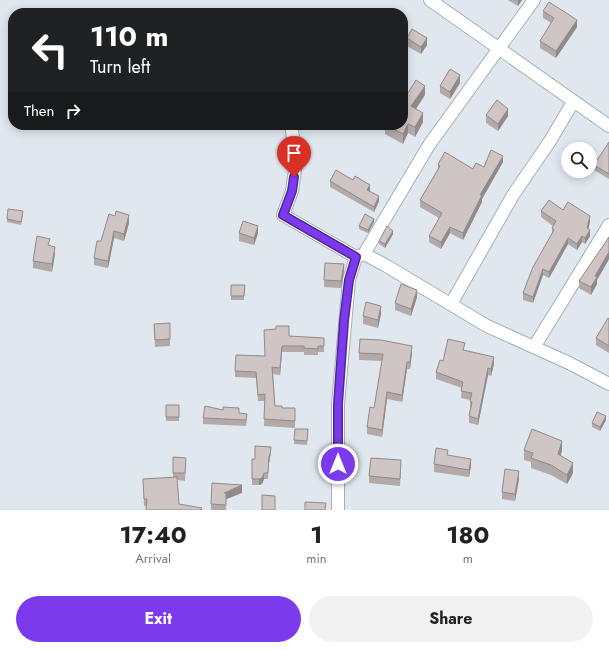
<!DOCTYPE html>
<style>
body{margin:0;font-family:Jost,sans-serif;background:#f2f2f2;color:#222;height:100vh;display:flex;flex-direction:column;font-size:15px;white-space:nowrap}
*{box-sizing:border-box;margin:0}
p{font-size:13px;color:#767676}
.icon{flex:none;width:22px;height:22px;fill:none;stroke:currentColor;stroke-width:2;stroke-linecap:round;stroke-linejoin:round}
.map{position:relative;height:510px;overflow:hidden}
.side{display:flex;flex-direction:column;background:#fff;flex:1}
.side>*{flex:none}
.guide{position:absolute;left:8px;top:8px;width:400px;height:122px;border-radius:16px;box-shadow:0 2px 10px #0003;background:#202124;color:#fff;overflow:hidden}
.buttons{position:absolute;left:561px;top:142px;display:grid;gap:8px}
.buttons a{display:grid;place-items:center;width:36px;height:36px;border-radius:50%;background:#fff;box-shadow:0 2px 10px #0003;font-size:20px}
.pin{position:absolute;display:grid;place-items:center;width:34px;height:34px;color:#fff;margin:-41px -17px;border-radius:50% 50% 50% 0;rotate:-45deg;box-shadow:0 0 4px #0007}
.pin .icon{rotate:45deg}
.me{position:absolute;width:44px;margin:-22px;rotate:0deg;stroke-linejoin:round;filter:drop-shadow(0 0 3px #0008)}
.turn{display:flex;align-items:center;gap:14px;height:84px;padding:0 16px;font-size:18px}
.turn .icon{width:52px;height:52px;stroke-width:2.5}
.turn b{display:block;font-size:28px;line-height:34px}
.then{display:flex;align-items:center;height:38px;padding:0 16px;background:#0003;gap:8px;font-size:15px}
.eta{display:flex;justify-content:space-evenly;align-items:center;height:68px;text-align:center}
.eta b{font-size:24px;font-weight:700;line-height:28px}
.cta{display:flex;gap:8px;margin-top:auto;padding:8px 16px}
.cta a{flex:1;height:46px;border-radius:24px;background:#7c3aed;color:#fff;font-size:16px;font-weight:700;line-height:46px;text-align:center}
.cta a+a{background:#f2f2f2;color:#222}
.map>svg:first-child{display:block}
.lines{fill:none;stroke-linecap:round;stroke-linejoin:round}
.minor-casing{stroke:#a7aeb4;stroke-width:14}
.minor{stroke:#fff;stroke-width:12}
.wall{fill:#b2a9a9}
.shaded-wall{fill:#918a89}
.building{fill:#cfc5c4;stroke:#918a89}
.route-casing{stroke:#51269a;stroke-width:10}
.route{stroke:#7c3aed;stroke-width:7}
</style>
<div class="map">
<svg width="609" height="510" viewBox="0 0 609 510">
<rect width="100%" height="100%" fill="#e0e7ee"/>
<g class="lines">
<defs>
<path id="minor" d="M430,0l179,126
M292,130l4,33 -4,28 -9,24 73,42
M364,254l21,11 102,61 82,37 40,21
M451,304l62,-109 37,-54 23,-39
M534,347l75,-122
M338,510v-106l11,-124 7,-23 8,-3 65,-109 105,-145"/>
</defs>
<use href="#minor" class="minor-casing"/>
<use href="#minor" class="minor"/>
</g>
<path class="wall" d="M508,0h14l-4,6z
M543,11l34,16 -21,31 -16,-10v-7l11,-18 -8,-5z
M407,38l20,7 -6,9 -14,-8z
M460,83l-10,16 -10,-6v-7z
M425,95l-9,14 7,13 -8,15 -7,-4 -5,11 -18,-10v-9z
M486,115l22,1 -10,15 -12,-8z
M609,142v37l-15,-9v-5z
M503,162l-21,37v3l-19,38 -13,-7 -9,16 -12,-7v-6l10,-18 -19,-11v-7l18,-31v-5l35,5 11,-2z
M353,180l17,11v1l9,9 -5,11 -44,-25v-6z
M563,210l27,12 -2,7 2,7 -5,8 -3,-2 -5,8 -9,-6 -19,34 -6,-3 -10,28 -10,-3v-7l29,-60v-5l1,-2 -12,-9v-6z
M109,214l20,9 -5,18 -10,-3 -6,30 -14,-3v-7l7,-17z
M23,215l-2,10 -14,-3v-3z
M374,222l-6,11 -9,-4v-3z
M239,233h19l-4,12 -15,-4z
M393,234l-8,14 -6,-4v-3z
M609,237v22l-12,21v4l-6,11 -12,-7v-7z
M50,246l5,8 -3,18 -19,-4v-7z
M344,271l-3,17 -17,-1v-7z
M231,285h14l-1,15h-13z
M417,297l-6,19 -16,-6v-7z
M381,314l-3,14 -15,-4v-8z
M609,319v34l-13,-8v-7z
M154,324l16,15v7l-15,1z
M289,336l35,2v14h-6v3h-14v-3h-22l-2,23 -7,-1 2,32 7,2h13v20l-31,-2 1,-25h-7l-2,-23 -21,-1v-6l30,-15z
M465,350l29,14 -3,12 -3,-1 -10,50 -9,-2v-7l2,-8h-1v-8l-9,-2 1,-10 -26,-9v-7l7,-11z
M359,353h53l-2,16h-3l-5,33 -15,-3 -5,38 -15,-3v-7l7,-19 8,-47 -23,-1z
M166,405h13v16h-13z
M239,413l8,7 -1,6 -43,-2v-6z
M606,420l-6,11 -8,-4v-4z
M295,429h13l-1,16 -13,-1z
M271,447l-1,15h-1l-1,17h-4l-2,5 -3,1h-7v-26h3z
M524,450h38l-1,6 12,17 -6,11 -16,-9 -20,-7v-6l-7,-2z
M173,457l13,8 -1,16 -8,-1 2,24 23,6 -58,-4 -1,-27 30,-1z
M434,464l37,2 -2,11 -35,-5z
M401,468l-1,18 -31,-3v-7z
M519,479l-4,22 -13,-2v-7z
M242,493l-16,6v11h-15v-6z"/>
<path class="shaded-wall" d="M518,0h4l-4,6z
M577,20v7l-21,31v-7z
M427,38v7l-6,9v-7z
M460,75v8l-10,16v-7z
M425,86v9l-14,21v-10z
M508,109v7l-10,15v-7z
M423,113v9l-8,15v-10z
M408,124v9l-5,11v-10z
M503,156v6l-21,37v3l-19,38v-7l17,-38z
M370,185v6l-3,5v-6z
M379,196v5l-5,11v-5z
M129,215v8l-5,18v-7z
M590,216v6l-3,12v-6z
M374,219v3l-6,11v-3z
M258,226v7l-4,12v-7z
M450,227v6l-9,16v-7z
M590,230v6l-5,8v-6z
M114,231v7l-6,30v-7z
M393,231v3l-8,14v-4z
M582,236v6l-5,8v-6z
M568,238v6l-19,34v-6z
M55,247v7l-3,18v-8z
M609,252v7l-12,21v4l-6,11v-8l4,-11z
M344,264v7l-3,17v-7z
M543,269v6l-10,28v-6z
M417,290v7l-6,19v-7z
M381,306v8l-3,14v-8z
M282,346v6l-2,23v-7z
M412,346v7l-2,16v-7z
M494,357v7l-3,12v-7z
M407,362v7l-5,33v-7z
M488,368v7l-10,50v-6z
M387,392v7l-5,38v-7z
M606,416v4l-6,11v-4z
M562,441v9l-4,14v-10z
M471,459v7l-2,11v-7z
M573,463v10l-6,11v-9z
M519,471v8l-4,22v-7z
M264,473v6l-2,5 -3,1v-6z
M242,485v8l-18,7v-7z"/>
<path class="building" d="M549,2l28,18 -21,31 -16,-10 14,-23 -11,-7z
M412,29l15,9 -6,9 -14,-9z
M450,69l10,6 -10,17 -10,-6z
M416,80l9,6 -14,20 12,7 -8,14 -7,-3 -5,10 -17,-9h17v-24z
M497,100l11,9 -10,15 -12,-9z
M609,142v32l-15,-9z
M491,150l12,6 -23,39h2l-19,38 -13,-6 -9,15 -12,-6 13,-23 -22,-13 20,-34 -2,-2 7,-12 28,17 3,-6 8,4z
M336,170l17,10 2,-4 15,9 -3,5 12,6 -5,11 -44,-26z
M549,200l14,10 5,-8 22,14 -3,12 3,2 -5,8 -3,-2 -5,8 -9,-6 -19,34 -6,-3 -10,28 -10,-4 10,-26 21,-37 -2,-2 4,-7 -15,-10z
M8,209l15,2 -2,11 -14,-3z
M116,211l13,4 -5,19 -10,-3 -6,30 -14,-3 3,-17h4l8,-27 6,2z
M365,214l9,5 -6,11 -9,-4z
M243,221l15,5 -4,12 -15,-5z
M387,226l6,5 -8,13 -6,-3z
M37,236l13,3 -2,6 7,2 -3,17 -19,-3z
M609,237v15l-14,24 2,1 -6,10 -12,-6z
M325,263l19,1 -3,17 -17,-1z
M401,284l16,6 -6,19 -16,-6z
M231,285h14l-1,11h-13z
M366,302l15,4 -3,14 -15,-4z
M608,318l1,1v27l-13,-8z
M170,323v16l-15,1 -1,-16z
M276,326h13v10l35,2v8h-6v3l-14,-1v-2h-22l-2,22 -8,-1 3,39h7v2h13v13l-31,-2 1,-25 -7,1 -2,-23 -21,-1 1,-16 29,1 -1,-26 12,-1z
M360,339l21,1 31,6 -2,16h-3l-5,33 -15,-3 -5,38 -15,-3 3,-20 4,1 9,-54 -24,-1z
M448,339l17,4 -2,7 31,7 -3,12 -3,-1 -10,51 -9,-3 3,-14 -2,-1 2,-8 -11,-2 2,-9 -27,-10 4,-12 3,1z
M166,405h13v12h-13z
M205,406l18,4v-3l16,1v5l8,1 -1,6 -43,-2z
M597,412l9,4 -6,11 -8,-4z
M295,429h13l-1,12 -13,-1z
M532,429l30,12 -4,13 15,9 -6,12 -16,-10 -20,-7 2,-5 -9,-3z
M255,446l16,1 -1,9h-1l-1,17h-4l-2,5 -3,1h-7v-20h3z
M436,448l12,2 -1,5 24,4 -2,11 -35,-6z
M173,457l13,1 -1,15h-12z
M371,458l30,2 -1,19 -31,-3z
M505,469l14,2 -4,23 -13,-2z
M177,477l2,27 23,4 -1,2h-55l1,-11h-3l-1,-20z
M212,483l30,2 -18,8h2v12l-15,-1z
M262,495l13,1v14h-13z
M305,502l21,1 -1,7h-20z"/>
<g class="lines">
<defs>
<path id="route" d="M294,177l-2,14 -9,24 73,42 -7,23 -5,41 -6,83v60"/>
</defs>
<use href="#route" class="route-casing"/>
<use href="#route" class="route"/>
</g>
</svg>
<div class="buttons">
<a><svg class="icon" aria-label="search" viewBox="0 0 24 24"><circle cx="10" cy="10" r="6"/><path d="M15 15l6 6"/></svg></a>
</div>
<div class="pin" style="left:294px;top:177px;background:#d93025"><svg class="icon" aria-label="arrive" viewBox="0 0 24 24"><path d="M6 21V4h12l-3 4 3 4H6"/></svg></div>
<svg class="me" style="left:338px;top:464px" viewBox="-20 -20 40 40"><circle r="17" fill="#7c3aed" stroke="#fff" stroke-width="3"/><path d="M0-11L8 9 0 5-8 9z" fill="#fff"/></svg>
<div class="guide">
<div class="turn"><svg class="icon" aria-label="left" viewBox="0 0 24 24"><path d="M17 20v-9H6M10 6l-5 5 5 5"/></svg><div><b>110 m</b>Turn left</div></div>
<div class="then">Then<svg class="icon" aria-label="right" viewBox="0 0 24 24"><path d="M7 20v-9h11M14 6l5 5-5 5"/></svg></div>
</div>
</div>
<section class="side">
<div class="eta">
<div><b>17:40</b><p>Arrival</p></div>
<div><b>1</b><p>min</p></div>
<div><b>180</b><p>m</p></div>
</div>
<div class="cta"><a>Exit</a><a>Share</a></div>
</section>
